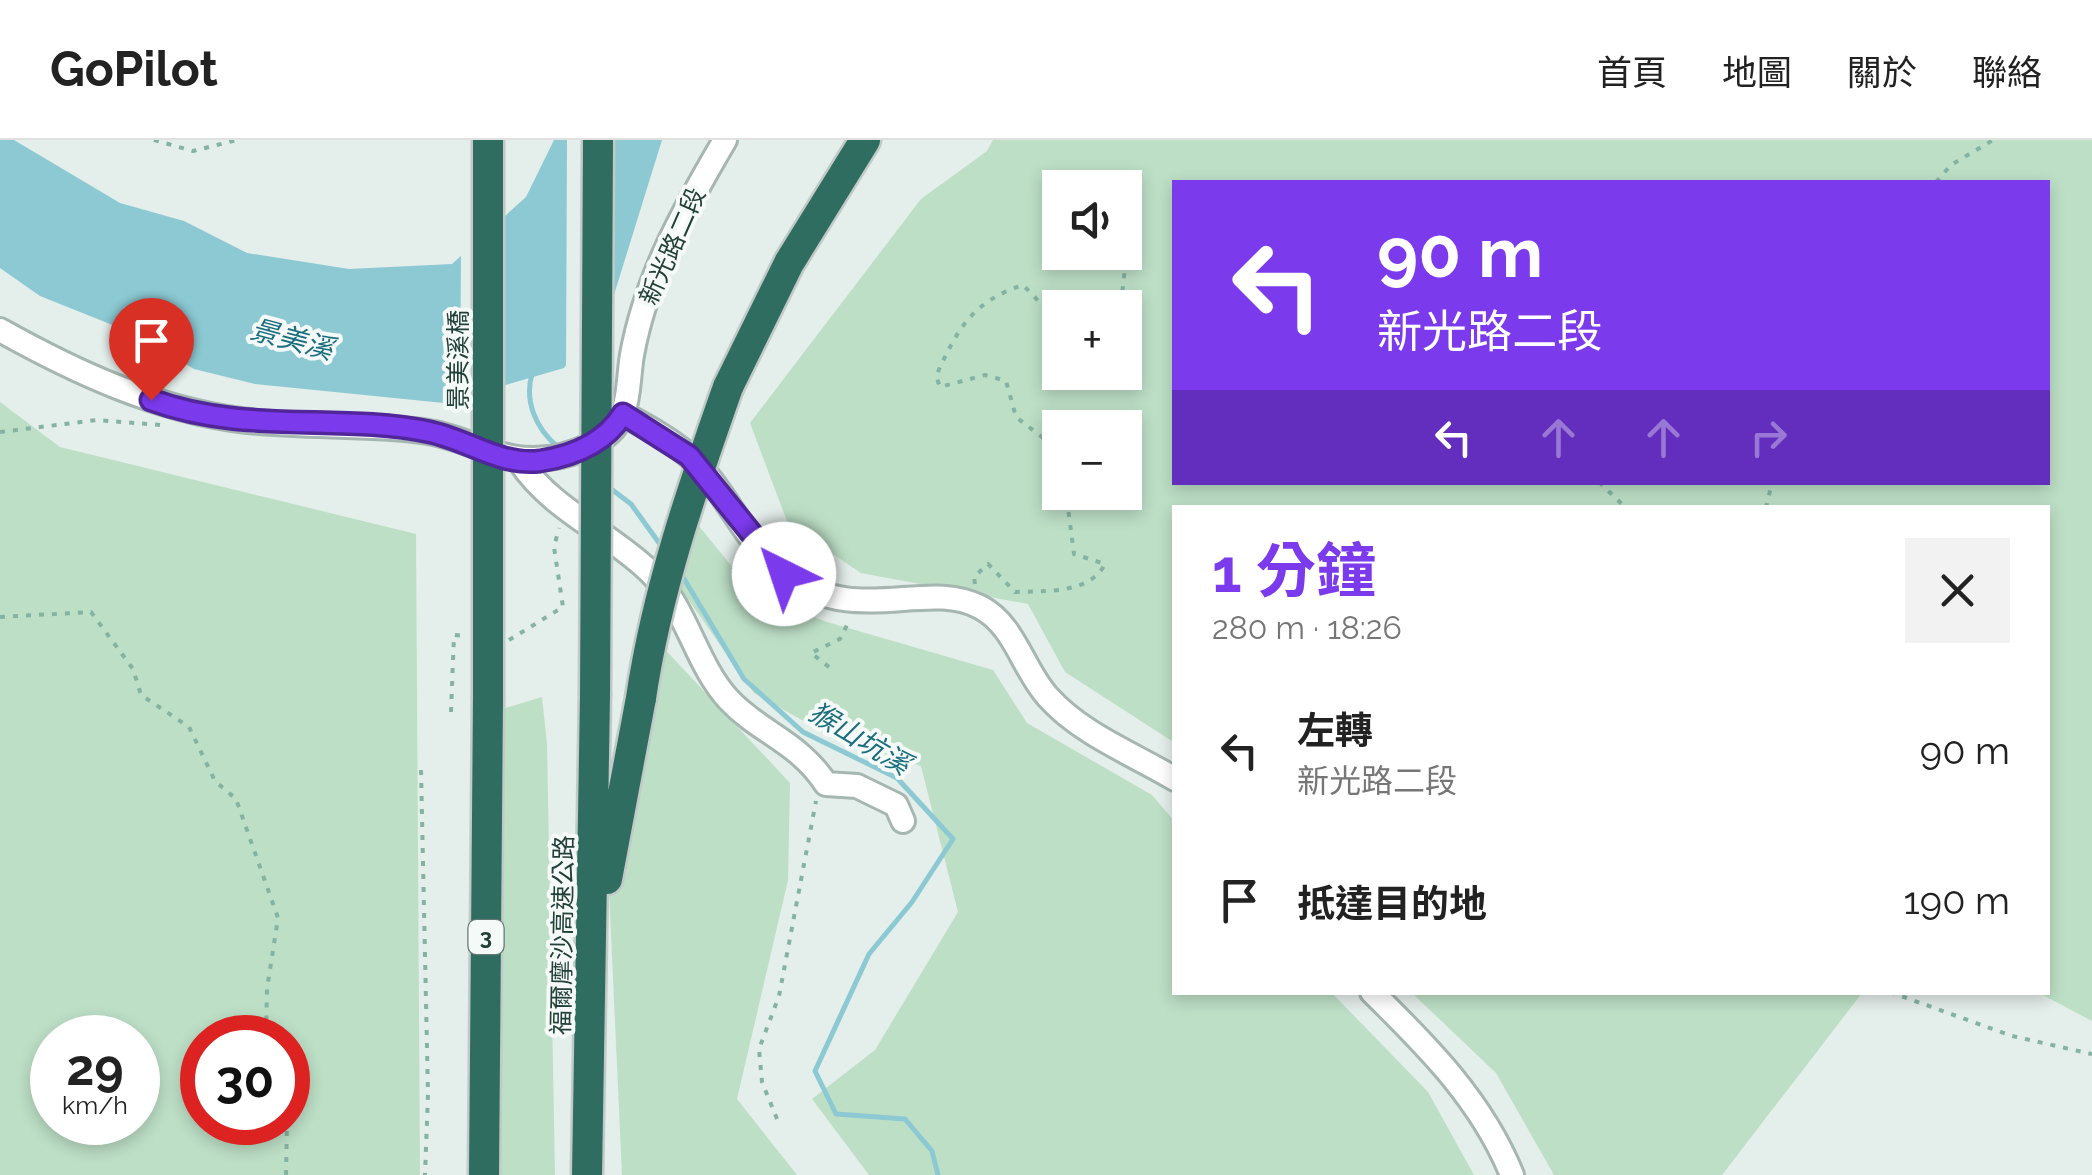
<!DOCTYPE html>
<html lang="zh-TW">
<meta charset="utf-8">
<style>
body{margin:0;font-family:Raleway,"Noto Sans TC",sans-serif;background:#f2f2f2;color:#222;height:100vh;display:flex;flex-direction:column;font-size:38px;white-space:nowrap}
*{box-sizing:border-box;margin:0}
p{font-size:32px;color:#767676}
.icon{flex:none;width:55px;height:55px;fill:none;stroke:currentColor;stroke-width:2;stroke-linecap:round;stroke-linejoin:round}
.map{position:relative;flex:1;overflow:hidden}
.panel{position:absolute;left:1172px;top:365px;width:878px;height:490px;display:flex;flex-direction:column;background:#fff;border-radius:0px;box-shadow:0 5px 15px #0003}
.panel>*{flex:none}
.guide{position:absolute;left:1172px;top:40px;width:878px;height:305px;border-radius:0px;box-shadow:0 5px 15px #0003;background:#7c3aed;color:#fff;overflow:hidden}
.buttons{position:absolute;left:1042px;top:30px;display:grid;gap:20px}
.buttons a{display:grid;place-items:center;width:100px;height:100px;border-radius:0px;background:#fff;box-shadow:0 5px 15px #0003;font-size:50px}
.speed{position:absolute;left:30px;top:875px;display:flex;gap:20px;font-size:50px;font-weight:700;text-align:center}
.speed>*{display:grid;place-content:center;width:130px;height:130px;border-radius:50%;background:#fff;box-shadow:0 5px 15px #0003;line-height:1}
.speed small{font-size:25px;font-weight:400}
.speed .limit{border:15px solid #d22;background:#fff;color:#111}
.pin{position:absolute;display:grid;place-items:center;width:85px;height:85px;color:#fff;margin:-102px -42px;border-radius:50% 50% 50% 0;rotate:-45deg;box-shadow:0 0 10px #0007}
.pin .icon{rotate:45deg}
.me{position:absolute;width:110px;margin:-55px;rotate:319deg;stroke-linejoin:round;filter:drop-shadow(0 0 8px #0008)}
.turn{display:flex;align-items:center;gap:35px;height:210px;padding:0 40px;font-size:45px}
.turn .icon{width:130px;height:130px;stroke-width:2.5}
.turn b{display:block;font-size:70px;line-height:85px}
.lanes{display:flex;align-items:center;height:95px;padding:0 40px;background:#0003;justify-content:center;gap:50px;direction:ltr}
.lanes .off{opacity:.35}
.round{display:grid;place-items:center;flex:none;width:105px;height:105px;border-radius:0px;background:#f2f2f2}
.overview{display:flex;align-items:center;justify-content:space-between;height:170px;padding:0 40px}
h1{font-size:60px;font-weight:700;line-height:75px;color:#7c3aed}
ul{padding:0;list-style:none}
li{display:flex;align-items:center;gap:30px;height:150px;padding:0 40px}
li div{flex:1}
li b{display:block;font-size:38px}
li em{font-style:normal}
header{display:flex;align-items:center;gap:60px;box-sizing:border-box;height:140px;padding:0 50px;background:#fff;border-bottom:2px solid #e0e0e0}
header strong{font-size:48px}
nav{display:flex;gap:55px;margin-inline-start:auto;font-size:35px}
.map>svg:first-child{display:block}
.green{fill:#bddfc6;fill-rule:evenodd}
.water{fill:#8cc9d3}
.pier{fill:#e4eeea}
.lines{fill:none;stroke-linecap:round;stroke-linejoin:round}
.stream{stroke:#8cc9d3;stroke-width:5}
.minor-casing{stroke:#a6b6b1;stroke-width:28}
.highway-casing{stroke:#c1cac7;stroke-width:35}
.path{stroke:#84b2a3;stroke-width:4;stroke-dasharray:5 8;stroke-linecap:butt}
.minor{stroke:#fff;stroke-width:22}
.highway{stroke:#2e6d60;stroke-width:30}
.highway-bridge-casing{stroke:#c1cac7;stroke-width:35;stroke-linecap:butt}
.highway-bridge{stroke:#2e6d60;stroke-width:30}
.route-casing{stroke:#51269a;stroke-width:25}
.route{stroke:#7c3aed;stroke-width:18}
.labels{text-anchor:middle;stroke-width:8;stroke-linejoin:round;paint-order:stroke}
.shield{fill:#f5faf8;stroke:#627872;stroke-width:2.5}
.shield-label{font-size:22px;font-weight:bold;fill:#234038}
.street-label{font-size:25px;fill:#234038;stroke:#f5faf8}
.water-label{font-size:28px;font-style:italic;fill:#1b6e7e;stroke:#f5faf8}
</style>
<header>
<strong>GoPilot</strong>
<nav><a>首頁</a><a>地圖</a><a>關於</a><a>聯絡</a></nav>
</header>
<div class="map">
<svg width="2092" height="1035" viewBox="0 0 2092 1035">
<rect width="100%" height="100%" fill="#e4eeea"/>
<path class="green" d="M993,0h1099v881l-53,-28 9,-1v-484h-873v235l-110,-71 -37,-68 -167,-31 -73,-49 -38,-101 171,-224 66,-48zM1175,42h873v300h-873zM1060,48h65v64h-65zM1060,168h65v64h-65zM1060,288h65v64h-65z
M0,262l60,45 356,87 4,641h-420zM52,898h86v84h-86zM202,898h86v84h-86z
M685,369l67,82 72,30 169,49 34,53 125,72 23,27v170l157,1 96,99 46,83h-605l-57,-76 63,-49 83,-138 -37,-146 -91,-30 -76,-43 -92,-131z
M644,487l146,156 -2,97 -51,219 60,76h-175l-13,-285z
M542,557l5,47 8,431h-58l5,-466z
M1412,853h450l-140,182h-168l-58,-102z"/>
<path class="water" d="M0,0h14l106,63 64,18 63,32 102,16 103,-5 74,-67 28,-57h108l-49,158 -49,70 -120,35 -189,-19 -61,-15 -54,-33 -100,-40 -40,-28z"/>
<path class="pier" d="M567,0h42l-1,174 -42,58z
M504,70v180l-44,13 1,-154z"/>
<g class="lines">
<path class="stream" d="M532,234c-8,27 4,55 26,73
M606,345l25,19 31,43
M680,432l64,107 59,53 94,46 56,61 -41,63 -43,52 -54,117 21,43 69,5 27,32 6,24"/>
<defs>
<path id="minor" d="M0,190c75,42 155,79 240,90 61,8 122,3 182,11 54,7 80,38 139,25 19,-5 40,-13 53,-28 16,-17 14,-51 18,-73 14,-78 53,-147 93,-215
M623,274c22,12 45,24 64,40 40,35 58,92 102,123 68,49 138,2 191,30 35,18 43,63 68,90 33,37 85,57 127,82
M520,322c32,48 87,69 128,108 39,36 46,92 81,130 31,33 70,42 97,84l31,2 39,19 7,16
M1372,852c56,55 110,109 140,183"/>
<path id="highway" d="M728,247l61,-124 76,-123
M607,739l34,-181
M484,1035l4,-476
M587,1035l8,-479"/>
</defs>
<use href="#minor" class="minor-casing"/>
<use href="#highway" class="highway-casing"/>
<path class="path" d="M154,0l39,11 44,-11
M1936,42l15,-17 42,-25
M1104,168l18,-13 4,-37
M1060,170l-14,-1 -23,-24c-51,17 -65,43 -87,91l4,11 45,-12 21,6 10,36 44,34
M0,292l97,-12 63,5
M1599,342l27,26
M1766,368l6,-26
M975,444l-1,-7 14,-13 27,28c30,-1 75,2 90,-28l-31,-10 -8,-62
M0,477l91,-5 42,57 8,26 48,32 26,54 21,18 42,119 -11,71 -1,49
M509,500l54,-33 -9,-60 5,-19
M829,527l-18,-14 29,-14 10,-20
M451,572l3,-77 11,1
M421,630l7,324 -3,81
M1890,852l122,44 80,18
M777,979l-15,-37 -3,-33 20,-53 37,-195
M286,1035l1,-53"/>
<use href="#minor" class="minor"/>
<use href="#highway" class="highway"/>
<defs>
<path id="highway-bridge" d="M488,0v559
M595,556l3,-556
M641,558c16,-108 51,-209 87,-311"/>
</defs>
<use href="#highway-bridge" class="highway-bridge-casing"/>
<use href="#highway-bridge" class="highway-bridge"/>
</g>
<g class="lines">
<defs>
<path id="route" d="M151,260c96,35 187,13 279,32 38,8 71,34 110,29 33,-5 65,-18 83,-47l66,42 95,118"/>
</defs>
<use href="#route" class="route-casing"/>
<use href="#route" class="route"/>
</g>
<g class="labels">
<rect class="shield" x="468.5" y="780" width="35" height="34" rx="8"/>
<g class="shield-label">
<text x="486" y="805">3</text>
</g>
<g class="street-label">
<text transform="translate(672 106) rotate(-66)" y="9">新光路二段</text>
<text transform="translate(458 220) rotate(-90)" y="9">景美溪橋</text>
<text transform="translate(562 795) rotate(-89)" y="9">福爾摩沙高速公路</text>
</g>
<g class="water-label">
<text transform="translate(292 199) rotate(15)" y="10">景美溪</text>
<text transform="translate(860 598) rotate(31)" y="10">猴山坑溪</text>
</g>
</g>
</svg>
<div class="buttons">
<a><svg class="icon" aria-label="sound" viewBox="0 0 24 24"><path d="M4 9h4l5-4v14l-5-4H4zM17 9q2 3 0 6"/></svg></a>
<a>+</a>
<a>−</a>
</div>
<div class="speed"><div>29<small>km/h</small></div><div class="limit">30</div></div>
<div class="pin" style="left:151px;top:260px;background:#d93025"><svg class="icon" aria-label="arrive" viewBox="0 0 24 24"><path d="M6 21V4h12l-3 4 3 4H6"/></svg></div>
<svg class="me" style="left:784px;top:434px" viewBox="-20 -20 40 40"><circle r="19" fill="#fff"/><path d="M0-13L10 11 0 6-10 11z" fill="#7c3aed"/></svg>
<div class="guide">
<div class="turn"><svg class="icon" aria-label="left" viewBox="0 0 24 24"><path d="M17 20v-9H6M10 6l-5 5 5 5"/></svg><div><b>90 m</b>新光路二段</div></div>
<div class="lanes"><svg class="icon" aria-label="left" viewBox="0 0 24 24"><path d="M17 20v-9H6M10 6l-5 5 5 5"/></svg><svg class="icon off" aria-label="ahead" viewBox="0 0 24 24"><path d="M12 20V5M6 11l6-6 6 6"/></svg><svg class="icon off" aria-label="ahead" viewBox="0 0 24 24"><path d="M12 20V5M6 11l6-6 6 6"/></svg><svg class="icon off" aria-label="right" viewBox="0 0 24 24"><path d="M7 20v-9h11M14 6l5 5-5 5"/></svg></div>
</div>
<section class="panel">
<div class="overview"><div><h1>1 分鐘</h1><p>280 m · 18:26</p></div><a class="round"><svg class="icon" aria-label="close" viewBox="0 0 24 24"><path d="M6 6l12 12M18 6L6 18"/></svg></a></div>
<ul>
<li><svg class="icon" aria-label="left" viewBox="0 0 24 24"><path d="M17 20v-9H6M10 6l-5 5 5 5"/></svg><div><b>左轉</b><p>新光路二段</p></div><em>90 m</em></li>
<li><svg class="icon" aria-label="arrive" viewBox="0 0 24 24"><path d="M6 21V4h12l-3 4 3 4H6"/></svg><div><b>抵達目的地</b></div><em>190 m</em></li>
</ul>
</section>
</div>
